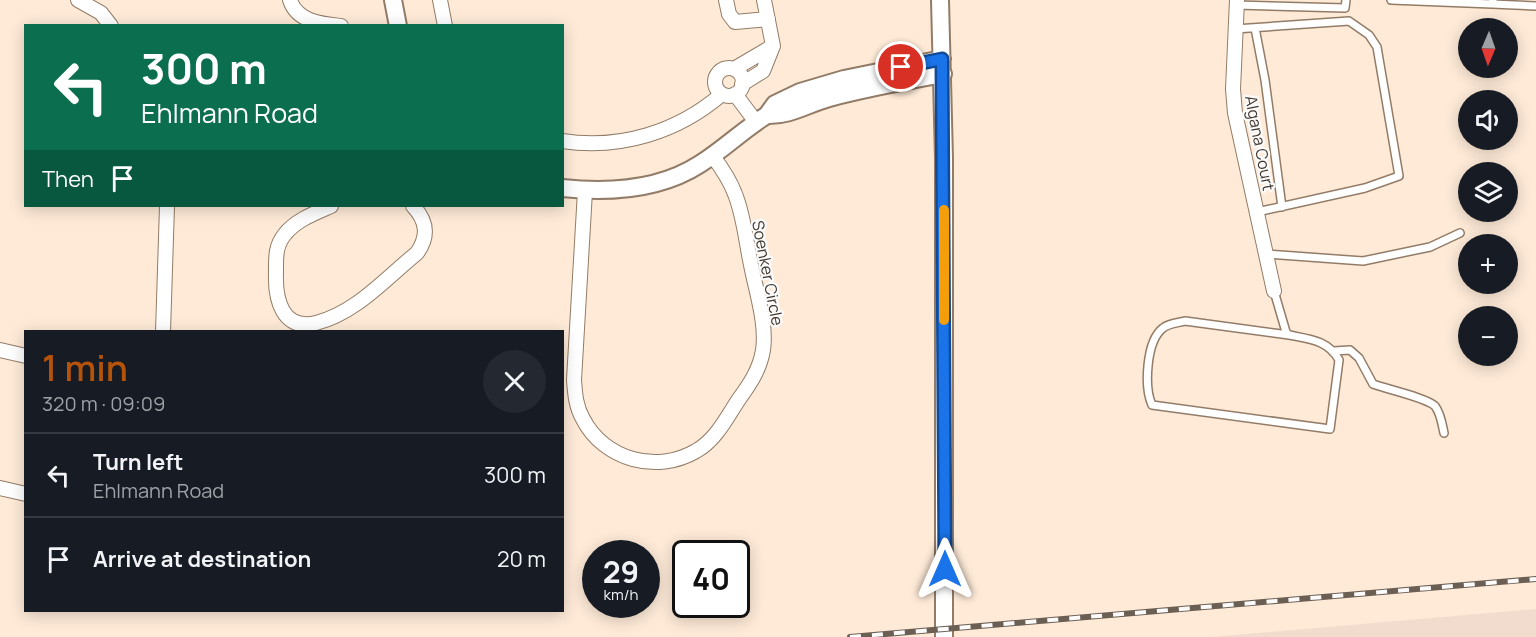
<!DOCTYPE html>
<meta charset="utf-8">
<style>
body{margin:0;font-family:Manrope,sans-serif;background:#242831;color:#f1f3f6;height:100vh;display:flex;flex-direction:column;font-size:22px;white-space:nowrap}
*{box-sizing:border-box;margin:0}
p{font-size:20px;color:#9ea1a6}
.icon{flex:none;width:33px;height:33px;fill:none;stroke:currentColor;stroke-width:2;stroke-linecap:round;stroke-linejoin:round}
.map{position:relative;flex:1;overflow:hidden}
.panel{position:absolute;left:24px;top:330px;width:540px;height:282px;display:flex;flex-direction:column;background:#171b24;border-radius:0px;box-shadow:0 3px 15px #0003}
.panel>*{flex:none}
.banner{position:absolute;left:24px;top:24px;width:540px;height:183px;border-radius:0px;box-shadow:0 3px 15px #0003;background:#0b6e4f;color:#fff;overflow:hidden}
.needle{width:39px;rotate:182deg}
.fabs{position:absolute;left:1458px;top:18px;display:grid;gap:12px}
.fabs a{display:grid;place-items:center;width:60px;height:60px;border-radius:50%;background:#171b24;box-shadow:0 3px 15px #0003;font-size:30px}
.speed{position:absolute;left:582px;top:540px;display:flex;gap:12px;font-size:30px;font-weight:700;text-align:center}
.speed>*{display:grid;place-content:center;width:78px;height:78px;border-radius:50%;background:#171b24;box-shadow:0 3px 15px #0003;line-height:1}
.speed small{font-size:15px;font-weight:400}
.speed .limit{border:3px solid #111;border-radius:9px;background:#fff;color:#111}
.pin{position:absolute;display:grid;place-items:center;width:51px;height:51px;color:#fff;margin:-26px;border:3px solid #fff;border-radius:50%;box-shadow:0 2px 6px #0007}
.me{position:absolute;width:66px;margin:-33px;rotate:0deg;stroke-linejoin:round;filter:drop-shadow(0 0 4px #0008)}
.turn{display:flex;align-items:center;gap:21px;height:126px;padding:0 18px;font-size:27px}
.turn .icon{width:78px;height:78px;stroke-width:2.5}
.turn b{display:block;font-size:42px;line-height:51px}
.then{display:flex;align-items:center;height:57px;padding:0 18px;background:#0003;gap:12px;font-size:22px}
.round{display:grid;place-items:center;flex:none;width:63px;height:63px;border-radius:32px;background:#242831}
.head{display:flex;align-items:center;justify-content:space-between;height:102px;padding:0 18px}
h1{font-size:36px;font-weight:600;line-height:45px;color:#b45309}
ul{padding:0;list-style:none}
li{display:flex;align-items:center;gap:18px;height:84px;padding:0 18px;border-top:2px solid #363941}
li div{flex:1}
li b{display:block;font-size:22px}
li em{font-style:normal}
.map>svg:first-child{display:block}
.industrial{fill:#f1dcce}
.lines{fill:none;stroke-linecap:round;stroke-linejoin:round}
.service-casing{stroke:#937c67;stroke-width:10}
.minor-casing{stroke:#937c67;stroke-width:16}
.tertiary-casing{stroke:#937c67;stroke-width:20}
.service{stroke:#fff;stroke-width:7}
.minor{stroke:#fff;stroke-width:14}
.tertiary{stroke:#fff;stroke-width:16}
.rail-casing{stroke:#6b5f54;stroke-width:6}
.rail{stroke:#fbfbfb;stroke-width:4;stroke-dasharray:11;stroke-linecap:butt}
.route-casing{stroke:#114b97;stroke-width:15}
.route{stroke:#1a73e8;stroke-width:10}
.slow{stroke:#f59e0b;stroke-width:10}
.labels{text-anchor:middle;stroke-width:4.5;stroke-linejoin:round;paint-order:stroke}
.street-label{font-size:16px;fill:#41372e;stroke:#fbfbfb}
</style>
<div class="map">
<svg width="1536" height="637" viewBox="0 0 1536 637">
<rect width="100%" height="100%" fill="#feead7"/>
<path class="industrial" d="M1536,609v28h-324z"/>
<g class="lines">
<defs>
<path id="service" d="M1391,0l101,4 1,-4
M1492,4l44,2
M1236,5l109,3 1,-8
M1255,28l10,52 17,127
M1235,29l114,-8 20,14 8,12 22,129 -34,12 -108,24
M1266,254l97,7 67,-14 30,-14
M1274,291l12,41 3,3c20,4 39,5 50,25l-9,69 -178,-24c-8,-18 -6,-64 11,-77 6,-5 15,-5 22,-7l104,14
M1334,351l16,-1 9,8 14,26c13,5 54,14 62,22 6,8 7,18 9,27"/>
<path id="minor" d="M78,0l23,13 10,13
M290,0c7,22 32,24 51,26
M440,0l5,26
M726,0l3,14 6,8 33,-3
M1237,0l-4,89 2,24 39,178
M715 82a14 14 0 1 1 28 0a14 14 0 1 1-28 0Z
M734,69l39,-23
M742,84l21,-13 10,-25 -9,-46
M735,94l21,28
M562,141c58,9 116,-9 160,-47
M585,191l-11,189c1,14 2,27 9,39 21,41 74,55 113,32 20,-11 31,-34 43,-52 11,-15 21,-30 24,-49 4,-26 -7,-59 -12,-85 -5,-23 -7,-49 -16,-71 -5,-14 -14,-27 -23,-39
M331,206c-16,7 -35,14 -46,28 -10,12 -9,24 -9,39 -1,26 6,58 40,50 40,-10 70,-45 101,-70 12,-17 10,-32 -4,-47
M163,332l4,-126
M0,350l26,6
M0,488l26,6"/>
<path id="tertiary" d="M393,0l5,26
M940,0l4,158v479
M767,115c23,1 40,-11 62,-17 38,-10 76,-17 114,-24
M562,188c47,5 98,2 138,-24 24,-15 44,-35 67,-49l8,-11 25,-12 44,-13 98,-20"/>
</defs>
<use href="#service" class="service-casing"/>
<use href="#minor" class="minor-casing"/>
<use href="#tertiary" class="tertiary-casing"/>
<use href="#service" class="service"/>
<use href="#minor" class="minor"/>
<use href="#tertiary" class="tertiary"/>
<defs>
<path id="rail" d="M850,637l686,-58"/>
</defs>
<use href="#rail" class="rail-casing"/>
<use href="#rail" class="rail"/>
</g>
<g class="lines">
<defs>
<path id="route" d="M901,67l41,-8 3,510"/>
</defs>
<use href="#route" class="route-casing"/>
<use href="#route" class="route"/>
<path class="slow" d="M944,210v110"/>
</g>
<g class="labels">
<g class="street-label">
<text transform="translate(1260 143) rotate(79)" y="6">Algana Court</text>
<text transform="translate(768 273) rotate(79)" y="6">Soenker Circle</text>
</g>
</g>
</svg>
<div class="fabs">
<a><svg class="needle" viewBox="-14 -14 28 28"><path d="M0-13l5 13h-10z" fill="#e53935"/><path d="M0 13l5-13h-10z" fill="#9ea1a6"/></svg></a>
<a><svg class="icon" aria-label="sound" viewBox="0 0 24 24"><path d="M4 9h4l5-4v14l-5-4H4zM17 9q2 3 0 6"/></svg></a>
<a><svg class="icon" aria-label="layers" viewBox="0 0 24 24"><path d="M12 4l9 5-9 5-9-5zM3 14l9 5 9-5"/></svg></a>
<a>+</a>
<a>−</a>
</div>
<div class="speed"><div>29<small>km/h</small></div><div class="limit">40</div></div>
<div class="pin" style="left:901px;top:67px;background:#d93025"><svg class="icon" aria-label="arrive" viewBox="0 0 24 24"><path d="M6 21V4h12l-3 4 3 4H6"/></svg></div>
<svg class="me" style="left:945px;top:569px" viewBox="-20 -20 40 40"><path d="M0-17L14 15 0 8-14 15z" fill="#1a73e8" stroke="#fff" stroke-width="4"/></svg>
<div class="banner">
<div class="turn"><svg class="icon" aria-label="left" viewBox="0 0 24 24"><path d="M17 20v-9H6M10 6l-5 5 5 5"/></svg><div><b>300 m</b>Ehlmann Road</div></div>
<div class="then">Then<svg class="icon" aria-label="arrive" viewBox="0 0 24 24"><path d="M6 21V4h12l-3 4 3 4H6"/></svg></div>
</div>
<section class="panel">
<div class="head"><div><h1>1 min</h1><p>320 m · 09:09</p></div><a class="round"><svg class="icon" aria-label="close" viewBox="0 0 24 24"><path d="M6 6l12 12M18 6L6 18"/></svg></a></div>
<ul>
<li><svg class="icon" aria-label="left" viewBox="0 0 24 24"><path d="M17 20v-9H6M10 6l-5 5 5 5"/></svg><div><b>Turn left</b><p>Ehlmann Road</p></div><em>300 m</em></li>
<li><svg class="icon" aria-label="arrive" viewBox="0 0 24 24"><path d="M6 21V4h12l-3 4 3 4H6"/></svg><div><b>Arrive at destination</b></div><em>20 m</em></li>
</ul>
</section>
</div>
